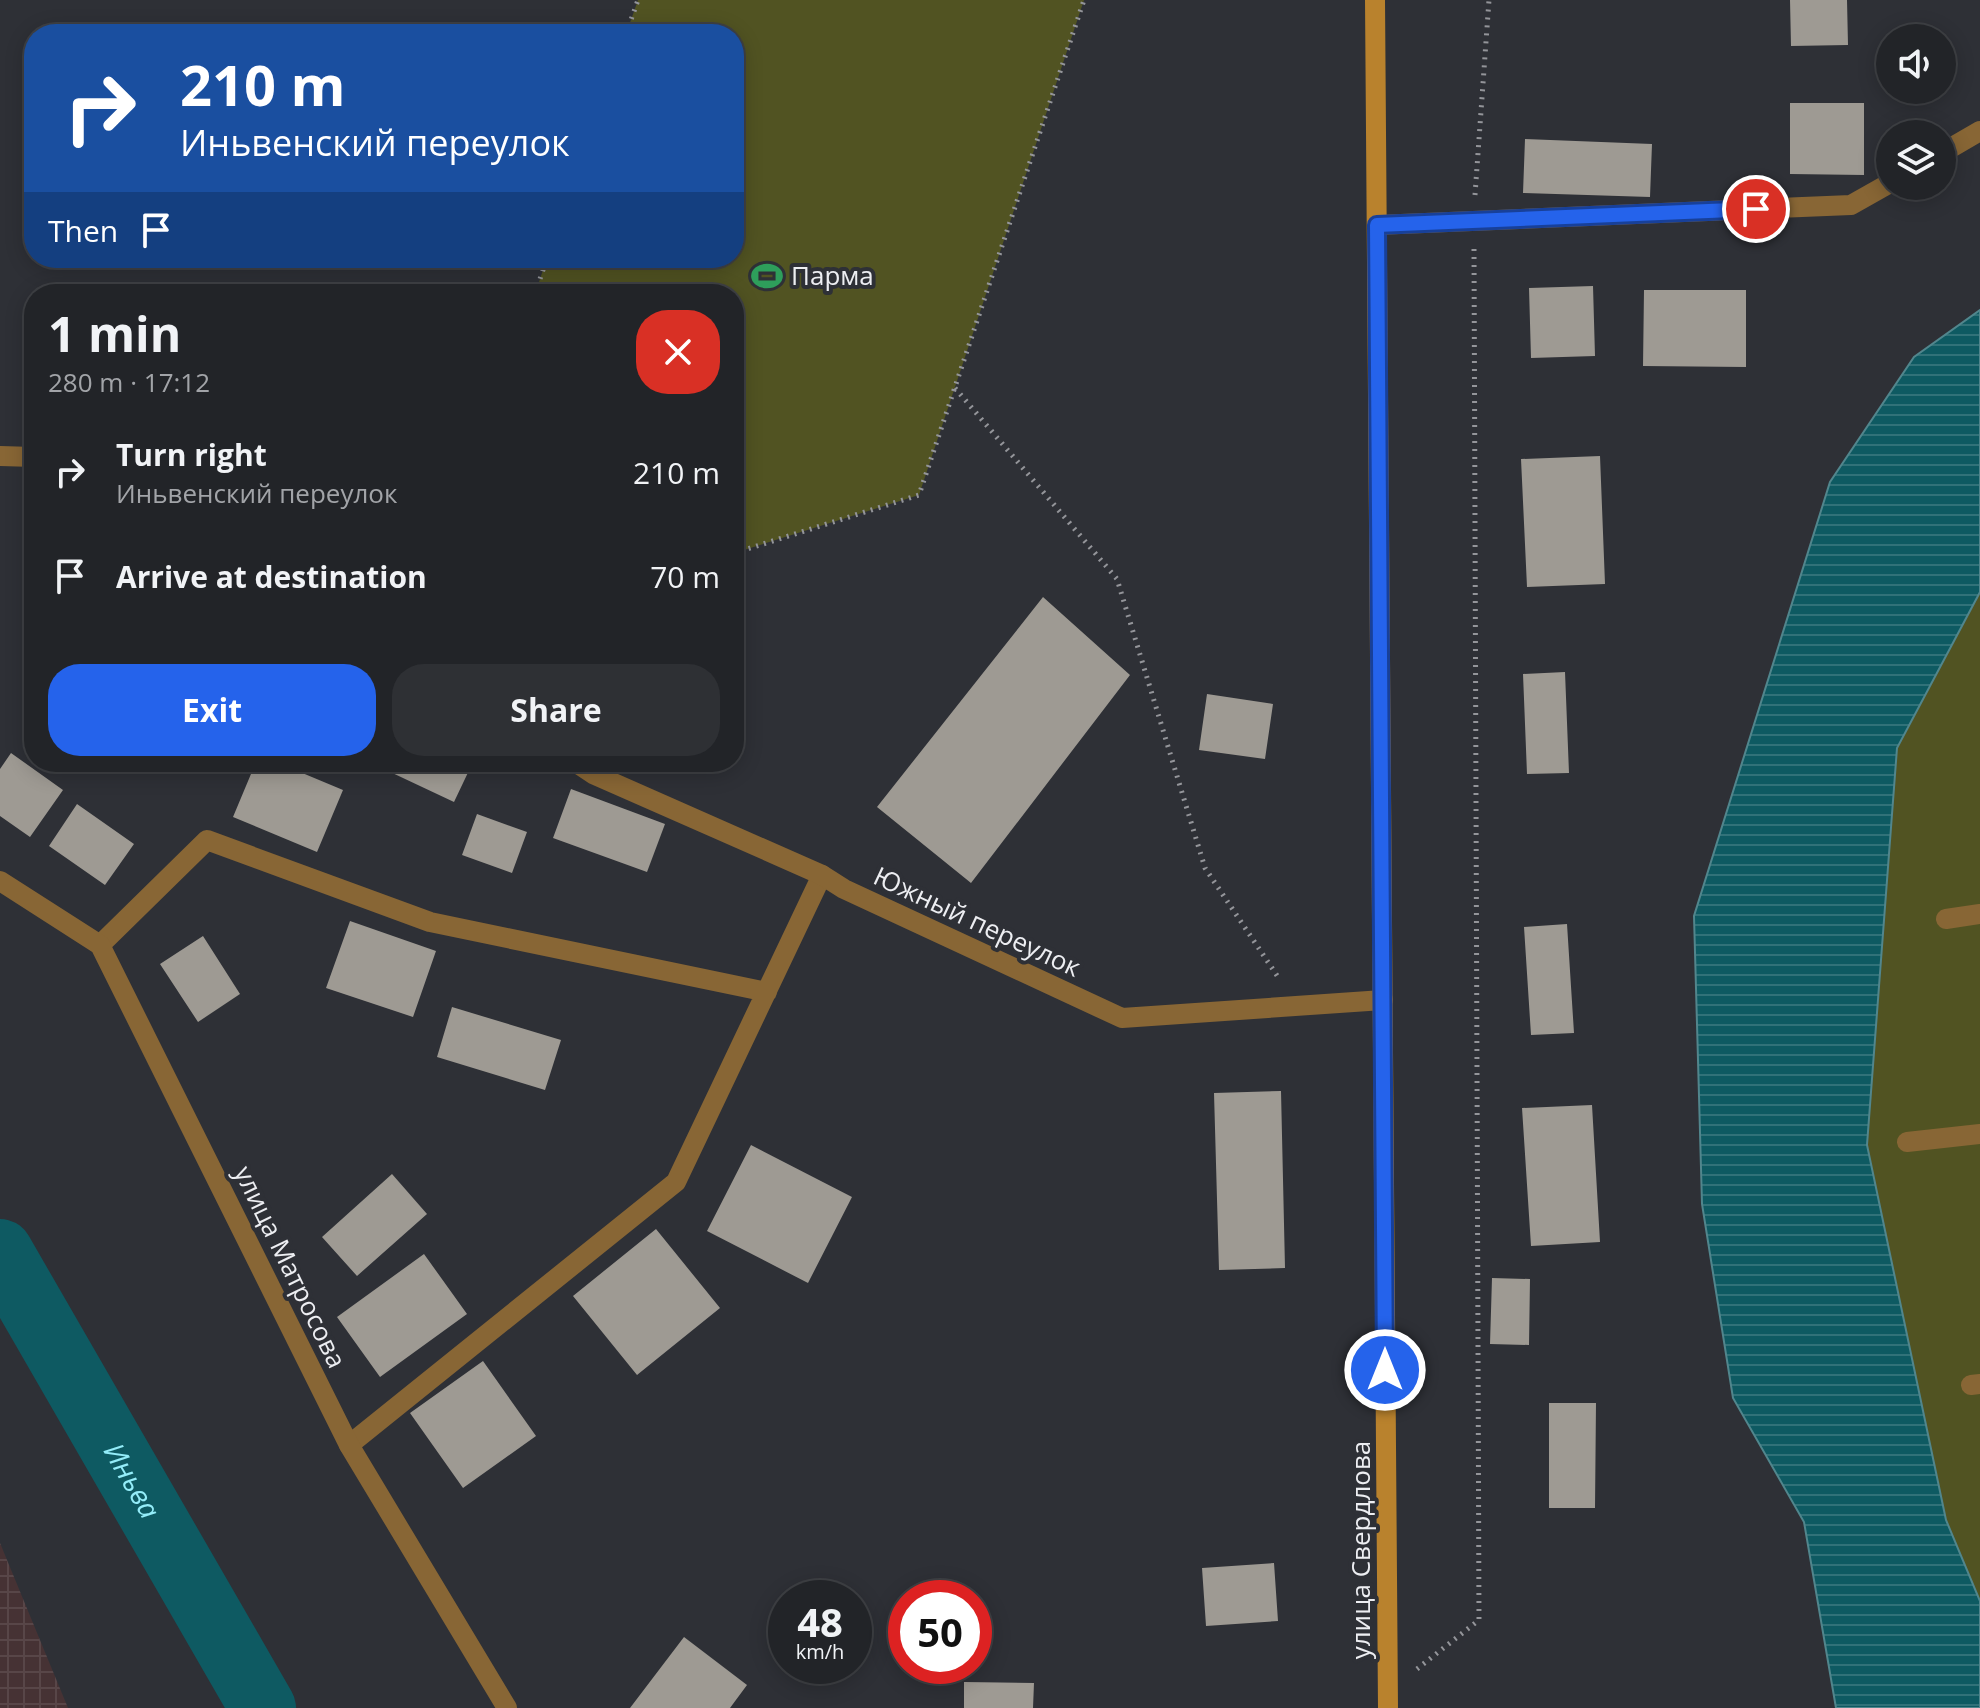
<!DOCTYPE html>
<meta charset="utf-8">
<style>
body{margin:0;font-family:"Open Sans",sans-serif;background:#2e3034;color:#f1f3f6;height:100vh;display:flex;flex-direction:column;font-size:30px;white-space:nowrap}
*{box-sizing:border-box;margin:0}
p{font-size:26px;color:#a2a4a8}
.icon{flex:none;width:44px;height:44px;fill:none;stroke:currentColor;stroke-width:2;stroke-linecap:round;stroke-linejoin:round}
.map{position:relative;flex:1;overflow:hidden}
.panel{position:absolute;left:24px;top:284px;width:720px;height:488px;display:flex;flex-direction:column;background:#222428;border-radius:32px;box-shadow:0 4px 20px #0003,0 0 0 2px #3f4145}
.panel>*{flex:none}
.top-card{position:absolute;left:24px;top:24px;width:720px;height:244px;border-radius:32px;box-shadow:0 4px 20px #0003,0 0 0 2px #3f4145;background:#1a4fa0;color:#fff;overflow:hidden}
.tools{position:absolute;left:1876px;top:24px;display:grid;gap:16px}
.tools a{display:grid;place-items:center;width:80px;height:80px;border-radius:50%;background:#222428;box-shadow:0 4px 20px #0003,0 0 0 2px #3f4145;font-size:40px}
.speed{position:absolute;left:768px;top:1580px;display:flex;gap:16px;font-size:40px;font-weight:700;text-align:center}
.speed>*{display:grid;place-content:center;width:104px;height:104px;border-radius:50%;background:#222428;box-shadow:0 4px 20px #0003,0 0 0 2px #3f4145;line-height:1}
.speed small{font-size:20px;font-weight:400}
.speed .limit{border:12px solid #d22;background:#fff;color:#111}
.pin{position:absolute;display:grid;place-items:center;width:68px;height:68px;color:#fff;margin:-34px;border:4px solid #fff;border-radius:50%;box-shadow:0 2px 8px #0007}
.me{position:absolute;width:88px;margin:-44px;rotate:0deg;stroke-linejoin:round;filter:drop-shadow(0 0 6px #0008)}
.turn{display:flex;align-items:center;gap:28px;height:168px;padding:0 24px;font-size:36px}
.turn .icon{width:104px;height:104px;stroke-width:2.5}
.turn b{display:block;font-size:56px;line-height:68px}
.then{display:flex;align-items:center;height:76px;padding:0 24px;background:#0003;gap:16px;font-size:30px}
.round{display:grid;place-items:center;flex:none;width:84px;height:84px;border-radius:32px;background:#2e3034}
.summary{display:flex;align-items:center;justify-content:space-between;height:136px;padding:0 24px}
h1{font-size:48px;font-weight:700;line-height:60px}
.cta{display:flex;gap:16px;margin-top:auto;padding:16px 24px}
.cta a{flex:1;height:92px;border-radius:32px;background:#2563eb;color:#fff;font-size:32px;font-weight:700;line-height:92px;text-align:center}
.cta a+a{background:#2e3034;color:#f1f3f6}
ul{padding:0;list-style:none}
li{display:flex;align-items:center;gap:24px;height:104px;padding:0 24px}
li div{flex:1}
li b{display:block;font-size:30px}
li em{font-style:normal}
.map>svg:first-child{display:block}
.industrial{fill:url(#industrial-grid)}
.green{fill:#515322}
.water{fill:url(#water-rules);stroke:#51868d;stroke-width:2}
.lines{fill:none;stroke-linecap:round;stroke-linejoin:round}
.river{stroke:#0e5a62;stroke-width:66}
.building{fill:#9e9a93}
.path{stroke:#94959a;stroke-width:5;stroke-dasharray:2 6;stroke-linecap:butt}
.lane{stroke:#886635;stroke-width:20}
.street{stroke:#886635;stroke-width:20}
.secondary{stroke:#b9822d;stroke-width:20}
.route-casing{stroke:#184099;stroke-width:20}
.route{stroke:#2563eb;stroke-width:14}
.labels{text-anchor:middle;stroke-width:8;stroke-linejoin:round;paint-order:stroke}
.poi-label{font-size:26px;fill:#edeef2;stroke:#2e3036;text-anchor:start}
.street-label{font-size:26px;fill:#edeef2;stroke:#2e3036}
.water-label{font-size:28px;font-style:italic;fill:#94edf9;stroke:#2e3036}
</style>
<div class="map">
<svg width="1980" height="1708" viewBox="0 0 1980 1708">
<defs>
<pattern id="industrial-grid" width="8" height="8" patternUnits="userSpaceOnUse" patternTransform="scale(2)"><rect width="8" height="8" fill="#463234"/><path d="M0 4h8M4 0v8" fill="none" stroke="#584648"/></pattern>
<pattern id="water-rules" width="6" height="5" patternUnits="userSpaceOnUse" patternTransform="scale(2)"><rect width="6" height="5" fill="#0e5a62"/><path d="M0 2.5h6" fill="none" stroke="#317279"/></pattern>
</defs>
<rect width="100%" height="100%" fill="#2e3036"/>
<path class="industrial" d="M0,1543l68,165h-68z"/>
<path class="green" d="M638,0h446l-165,495 -175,55 -10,-5v-251h-199l12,-36h187v-224h-108z
M1980,592v1009l-34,-81 -79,-375 30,-397z"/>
<path class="water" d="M1980,310v282l-83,156 -30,397 79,375 34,81v107h-144l-32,-186 -71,-124 -31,-194 -8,-288 136,-434 84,-125z"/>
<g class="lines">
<path class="river" id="s1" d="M0,1252l263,456"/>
</g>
<path class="building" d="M1790,0h57l1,45 -57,1z
M1790,103h74v72l-74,-1z
M1525,139l127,5 -2,53 -127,-4z
M1593,286l2,70 -64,2 -2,-70z
M1644,290h102v77l-103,-1z
M1600,456l5,128 -78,3 -6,-128z
M1043,597l87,78 -159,208 -94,-76z
M1565,672l4,101 -42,1 -4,-100z
M1207,694l66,10 -8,55 -66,-9z
M11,753l52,37 -33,47 -30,-21v-47z
M256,762h20l67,28 -26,62 -84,-35z
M369,762h104l-19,40z
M571,789l94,35 -18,48 -94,-34z
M77,804l57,40 -29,41 -56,-39z
M477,814l50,18 -15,41 -50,-18z
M350,921l86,30 -23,66 -87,-29z
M1567,924l7,109 -43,2 -7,-108z
M203,936l37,58 -42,28 -38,-58z
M452,1007l109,33 -16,50 -108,-33z
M1281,1091l4,177 -66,2 -5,-177z
M1592,1105l8,137 -69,4 -9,-138z
M751,1145l101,52 -44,86 -101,-52z
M392,1174l35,40 -70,62 -35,-39z
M656,1229l64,79 -83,67 -64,-79z
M424,1254l43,60 -87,63 -43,-60z
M1492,1278l38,1 -1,66 -39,-1z
M483,1361l53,75 -73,52 -53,-75z
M1549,1403h47l-1,105h-46z
M1274,1563l4,58 -72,5 -4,-58z
M684,1637l63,48 -17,23h-100z
M964,1682l70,1 -1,25h-69z"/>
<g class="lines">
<path class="path" d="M626,34l12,-34
M1475,195l14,-195
M535,294l12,-36
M955,388l162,191 88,289 75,112
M734,545l10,5 175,-55 165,-495
M1417,1669l62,-49 -5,-1372"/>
<path class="lane" d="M1946,919l34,-5
M100,945l107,-105 223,82 337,70
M1907,1142l73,-8
M1971,1385l9,-1
M349,1445l327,-263 146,-307"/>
<path class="street" d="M1942,153l38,-22
M1377,225l474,-20 39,-22
M0,456l34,1
M575,762l18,12 229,101 22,14 278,129 261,-18
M0,881l100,64 249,500 158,263"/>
<path class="secondary" d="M1375,0l13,1708"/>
</g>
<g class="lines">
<defs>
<path id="route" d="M1385,1370l-8,-1145 379,-16"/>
</defs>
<use href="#route" class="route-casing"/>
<use href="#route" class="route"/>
</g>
<defs>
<symbol id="stadium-bare" viewBox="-9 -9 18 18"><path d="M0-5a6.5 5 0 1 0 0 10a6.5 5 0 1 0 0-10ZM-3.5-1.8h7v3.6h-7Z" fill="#2e9e5b" stroke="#2e3036" stroke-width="2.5" paint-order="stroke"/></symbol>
</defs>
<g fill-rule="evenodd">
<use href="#stadium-bare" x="745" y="254" width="44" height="44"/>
</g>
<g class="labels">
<g class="poi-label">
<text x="791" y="285">Парма</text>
</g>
<g class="street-label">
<text transform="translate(977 922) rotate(25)" y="9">Южный переулок</text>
<text transform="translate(290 1267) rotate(64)" y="9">улица Матросова</text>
<text transform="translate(1361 1550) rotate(-90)" y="9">улица Свердлова</text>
</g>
<g class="water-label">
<text dy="10" stroke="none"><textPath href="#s1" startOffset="264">Иньва</textPath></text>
</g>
</g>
</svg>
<div class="tools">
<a><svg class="icon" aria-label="sound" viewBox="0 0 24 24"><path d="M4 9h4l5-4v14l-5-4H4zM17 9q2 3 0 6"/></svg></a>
<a><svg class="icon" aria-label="layers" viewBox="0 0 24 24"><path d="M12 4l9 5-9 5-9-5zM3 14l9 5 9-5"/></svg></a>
</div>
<div class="speed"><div>48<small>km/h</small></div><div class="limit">50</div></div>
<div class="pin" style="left:1756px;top:209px;background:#d93025"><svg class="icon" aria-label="arrive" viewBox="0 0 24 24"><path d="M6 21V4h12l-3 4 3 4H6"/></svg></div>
<svg class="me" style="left:1385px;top:1370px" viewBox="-20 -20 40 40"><circle r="17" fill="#2563eb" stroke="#fff" stroke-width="3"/><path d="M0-11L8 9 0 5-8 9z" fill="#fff"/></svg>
<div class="top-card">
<div class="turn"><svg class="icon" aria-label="right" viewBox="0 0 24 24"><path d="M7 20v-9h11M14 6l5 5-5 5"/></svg><div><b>210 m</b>Иньвенский переулок</div></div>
<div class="then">Then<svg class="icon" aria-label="arrive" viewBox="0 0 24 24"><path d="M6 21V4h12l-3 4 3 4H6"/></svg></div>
</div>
<section class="panel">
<div class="summary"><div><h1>1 min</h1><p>280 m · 17:12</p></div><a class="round" style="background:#d93025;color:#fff"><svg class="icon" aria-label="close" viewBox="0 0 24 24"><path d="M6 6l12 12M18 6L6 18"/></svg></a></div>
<ul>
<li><svg class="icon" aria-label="right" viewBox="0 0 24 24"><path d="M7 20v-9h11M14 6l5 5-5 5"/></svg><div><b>Turn right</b><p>Иньвенский переулок</p></div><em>210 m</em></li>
<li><svg class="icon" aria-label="arrive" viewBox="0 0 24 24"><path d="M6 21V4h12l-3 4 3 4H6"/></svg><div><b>Arrive at destination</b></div><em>70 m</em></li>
</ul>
<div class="cta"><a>Exit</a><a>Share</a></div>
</section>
</div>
